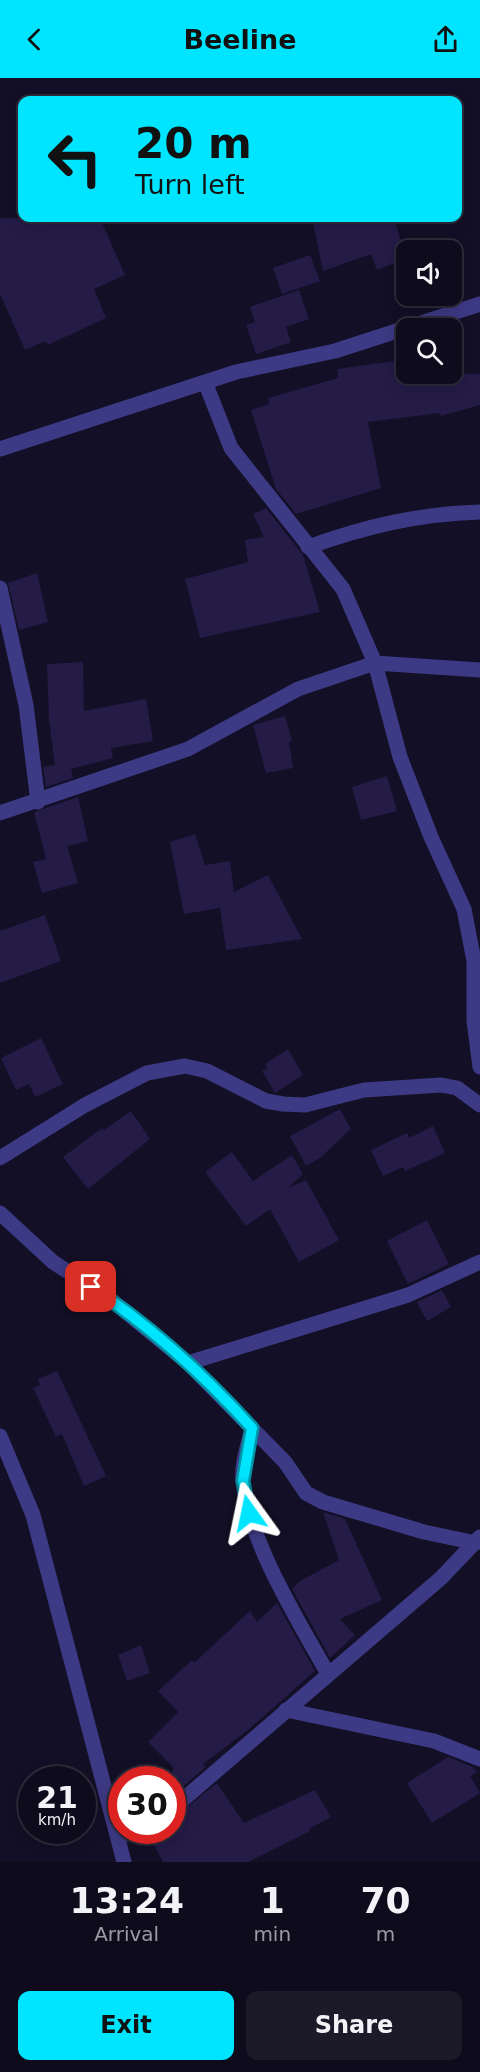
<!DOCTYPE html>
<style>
body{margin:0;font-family:"DejaVu Sans",sans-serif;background:#1c1929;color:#f1f3f6;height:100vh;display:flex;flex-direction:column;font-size:22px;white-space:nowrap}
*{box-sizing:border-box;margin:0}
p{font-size:20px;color:#9b9ba3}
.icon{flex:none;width:33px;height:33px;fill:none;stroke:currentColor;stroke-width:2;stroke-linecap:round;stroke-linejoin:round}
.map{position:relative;height:1784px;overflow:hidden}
.sheet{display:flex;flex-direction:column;background:#0e0b1c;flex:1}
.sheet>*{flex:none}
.top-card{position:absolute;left:18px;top:18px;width:444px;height:126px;border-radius:12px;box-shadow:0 3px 15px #0003,0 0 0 2px #2e2b3b;background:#00e5ff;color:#111;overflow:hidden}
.buttons{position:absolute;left:396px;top:162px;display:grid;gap:12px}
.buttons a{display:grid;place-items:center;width:66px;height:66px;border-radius:12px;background:#0e0b1c;box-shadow:0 3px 15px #0003,0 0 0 2px #2e2b3b;font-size:30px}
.speed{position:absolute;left:18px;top:1688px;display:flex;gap:12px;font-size:30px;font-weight:700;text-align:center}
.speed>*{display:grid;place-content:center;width:78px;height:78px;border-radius:50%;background:#0e0b1c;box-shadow:0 3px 15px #0003,0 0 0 2px #2e2b3b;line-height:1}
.speed small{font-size:15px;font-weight:400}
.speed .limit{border:9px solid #d22;background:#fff;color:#111}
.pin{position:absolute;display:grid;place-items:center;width:51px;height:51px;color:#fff;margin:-26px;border-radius:12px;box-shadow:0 3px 9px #0006}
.me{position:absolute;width:66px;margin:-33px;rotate:348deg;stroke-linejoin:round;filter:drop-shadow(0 0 4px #0008)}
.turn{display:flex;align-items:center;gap:21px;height:126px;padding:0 18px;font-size:27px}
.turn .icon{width:78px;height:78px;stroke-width:2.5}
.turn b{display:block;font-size:42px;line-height:51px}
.eta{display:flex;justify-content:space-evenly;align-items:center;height:102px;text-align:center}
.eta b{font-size:36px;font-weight:700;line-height:42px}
.action{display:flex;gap:12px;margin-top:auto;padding:12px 18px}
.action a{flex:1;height:69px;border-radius:12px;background:#00e5ff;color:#111;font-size:24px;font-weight:700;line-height:69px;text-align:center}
.action a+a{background:#1c1929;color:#f1f3f6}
header{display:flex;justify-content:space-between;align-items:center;height:78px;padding:0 18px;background:#00e5ff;color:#111;font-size:27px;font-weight:700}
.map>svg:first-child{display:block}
.building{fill:#241b47}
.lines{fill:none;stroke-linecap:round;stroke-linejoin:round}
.minor{stroke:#3d3a85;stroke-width:15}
.route-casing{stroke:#0095a6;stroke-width:15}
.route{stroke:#00e5ff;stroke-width:10}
</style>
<header><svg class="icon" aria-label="back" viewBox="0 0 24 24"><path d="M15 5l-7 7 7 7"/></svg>Beeline<svg class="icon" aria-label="share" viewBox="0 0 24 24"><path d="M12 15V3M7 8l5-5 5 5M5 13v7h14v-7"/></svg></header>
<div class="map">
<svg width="480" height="1784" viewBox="0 0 480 1784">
<rect width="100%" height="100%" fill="#130f26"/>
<path class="building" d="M0,140h100l25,57 -31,14 12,29 -58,27 -2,-4 -21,9 -25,-56z
M312,140h82l12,41 -29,11 -6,-16 -48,17z
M310,177l10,26 -38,13 -9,-26z
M299,212l10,29 -23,8 5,15 -35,12 -10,-29 9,-3 -5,-15z
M402,282l2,14h76v31l-39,11 -1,-3 -72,9 13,66 -85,26 -20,-25 -25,-79 18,-6 -1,-6 70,-20 -1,-9z
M266,430l37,47 17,57 -120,26 -15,-59 63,-17 -3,-22 19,-3 -11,-23z
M37,495l11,49 -29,8 -11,-47z
M83,584l1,49 62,-12 7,42 -42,7 2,10 -42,11 2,9 -27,9 -3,-20 12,-2 -6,-45 -2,-56z
M285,638l7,25 -3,1 4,26 -27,5 -13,-48z
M387,698l10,35 -36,9 -9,-33z
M78,719l10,44 -21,5 11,37 -36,10 -9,-31 13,-3 -12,-47z
M195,756l10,31 25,-4 4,31 34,-17 34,64 -76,11 -6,-42 -36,6 -14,-72z
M45,837l16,46 -61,22v-52z
M41,960l22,46 -28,13 -6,-13 -13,6 -15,-32z
M288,971l15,26 -28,18 -13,-22 6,-3 -3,-4z
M340,1031l11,20 -31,29 -14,8 -16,-30z
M131,1033l19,28 -62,50 -25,-32 39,-29 2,2z
M433,1048l12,27 -40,18 -2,-4 -20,9 -12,-26 36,-17 2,5z
M232,1074l21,29 39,-26 11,19 -15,14 18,-8 33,60 -40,22 -29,-53 -24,17 -41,-54z
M427,1142l22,44 -41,20 -21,-43z
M442,1212l9,17 -24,14 -10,-19z
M57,1293l49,105 -22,10 -22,-52 -6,3 -23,-49 7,-3 -2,-6z
M323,1434l22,7 37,81 -42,19 15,16 -25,23 -38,-69 8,-8 39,-21z
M277,1525l38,68 -67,59 -45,34 3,3 -34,29 1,-29 -25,-25 30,-30 -20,-21 34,-31 2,3 56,-52 7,11z
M141,1567l9,28 -23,8 -9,-26z
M448,1679l25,10 4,5 -7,4 10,17 -48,30 -25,-40z
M217,1705l27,40 71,-33 16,27 -22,12 1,2 -62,31h-85l-17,-32h26v-11z"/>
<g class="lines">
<path class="minor" d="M205,304l26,66 112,141 32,74 25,94 31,80 33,72 10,52v60l6,46
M0,371l236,-77 99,-21 145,-47
M308,469c59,-21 110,-33 172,-35
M0,510l26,117 12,97
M0,735l188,-64 110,-60 77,-26 105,7
M0,1080l85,-53 62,-32 38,-7 22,5 59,30 17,3 22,1 59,-15 77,-5 16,3 23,17
M0,1135l53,49 57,37 78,64 97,99 21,31 17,9 101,30 52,11
M188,1285l220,-68 72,-33
M252,1350c-4,17 -11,37 -9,54 6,60 56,140 85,192
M0,1358l33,79 91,347
M286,1632l148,31 46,18
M172,1731l269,-231 39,-41
M118,1760l15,-8"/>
</g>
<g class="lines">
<defs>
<path id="route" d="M91,1209c60,39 113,88 161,141l-9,53 6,32"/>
</defs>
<use href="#route" class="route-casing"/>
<use href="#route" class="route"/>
</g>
</svg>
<div class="buttons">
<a><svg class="icon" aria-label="sound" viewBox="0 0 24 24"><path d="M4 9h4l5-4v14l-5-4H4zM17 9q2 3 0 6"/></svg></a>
<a><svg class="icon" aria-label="search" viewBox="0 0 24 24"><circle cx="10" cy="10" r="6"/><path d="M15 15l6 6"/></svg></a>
</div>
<div class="speed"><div>21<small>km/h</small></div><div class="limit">30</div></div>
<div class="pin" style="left:91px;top:1209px;background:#d93025"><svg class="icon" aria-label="arrive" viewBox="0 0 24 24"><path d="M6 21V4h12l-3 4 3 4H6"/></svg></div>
<svg class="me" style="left:249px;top:1435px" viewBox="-20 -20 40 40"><path d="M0-17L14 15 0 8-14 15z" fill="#00e5ff" stroke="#fff" stroke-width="4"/></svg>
<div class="top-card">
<div class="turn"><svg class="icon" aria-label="left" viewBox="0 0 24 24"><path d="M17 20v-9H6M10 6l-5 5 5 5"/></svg><div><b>20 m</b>Turn left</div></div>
</div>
</div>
<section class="sheet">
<div class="eta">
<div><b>13:24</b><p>Arrival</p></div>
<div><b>1</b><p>min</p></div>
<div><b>70</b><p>m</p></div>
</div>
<div class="action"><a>Exit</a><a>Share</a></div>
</section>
